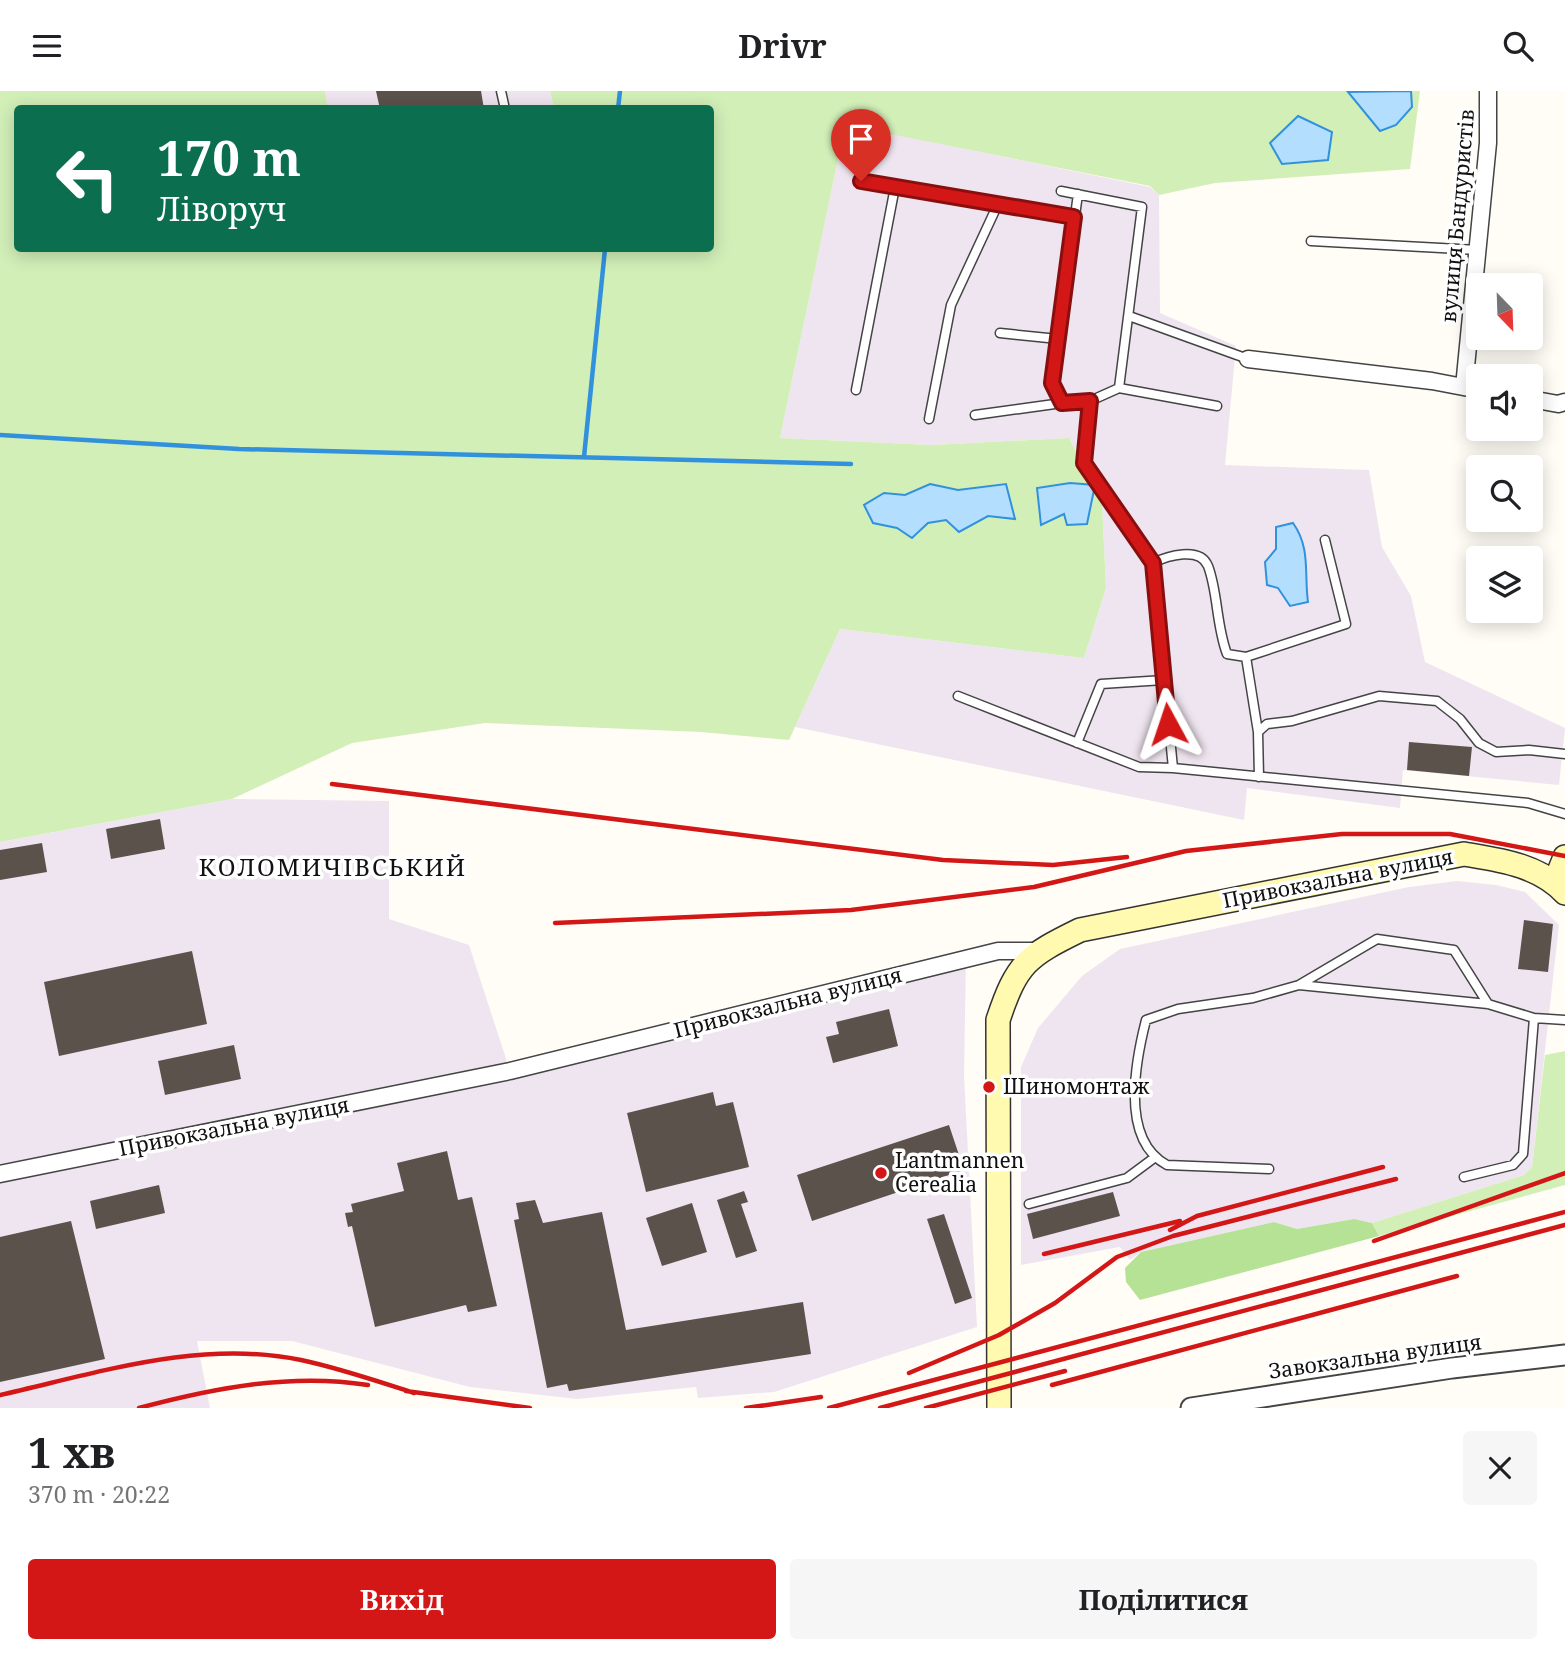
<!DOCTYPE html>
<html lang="uk">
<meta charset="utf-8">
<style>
body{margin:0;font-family:"Noto Serif",serif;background:#f6f6f6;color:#202124;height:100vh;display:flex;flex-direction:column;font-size:26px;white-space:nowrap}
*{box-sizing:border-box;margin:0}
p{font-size:23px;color:#757577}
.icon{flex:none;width:38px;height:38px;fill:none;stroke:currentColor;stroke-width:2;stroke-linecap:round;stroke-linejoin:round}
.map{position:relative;height:1317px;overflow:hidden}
.drawer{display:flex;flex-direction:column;background:#fff;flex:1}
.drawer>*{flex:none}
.guide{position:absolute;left:14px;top:14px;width:700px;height:147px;border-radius:7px;box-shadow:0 4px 18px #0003;background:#0b6e4f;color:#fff;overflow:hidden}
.needle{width:46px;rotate:157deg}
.controls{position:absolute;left:1466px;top:182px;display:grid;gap:14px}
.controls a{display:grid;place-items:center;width:77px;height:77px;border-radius:7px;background:#fff;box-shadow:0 4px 18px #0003;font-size:35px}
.pin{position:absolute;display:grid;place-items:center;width:60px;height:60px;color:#fff;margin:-72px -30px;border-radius:50% 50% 50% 0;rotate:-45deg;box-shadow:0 0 7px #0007}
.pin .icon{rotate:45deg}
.me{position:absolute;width:77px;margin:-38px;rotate:355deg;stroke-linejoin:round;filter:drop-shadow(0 0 5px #0008)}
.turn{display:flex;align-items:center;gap:24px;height:147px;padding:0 28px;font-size:32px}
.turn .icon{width:91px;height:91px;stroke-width:2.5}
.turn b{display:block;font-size:49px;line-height:60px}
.round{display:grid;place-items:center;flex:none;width:74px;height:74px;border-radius:7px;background:#f6f6f6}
.headline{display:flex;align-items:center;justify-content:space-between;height:119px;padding:0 28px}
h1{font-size:42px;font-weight:700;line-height:52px}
.action{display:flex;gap:14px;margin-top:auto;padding:14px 28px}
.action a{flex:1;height:80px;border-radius:7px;background:#d31717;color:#fff;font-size:28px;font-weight:700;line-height:80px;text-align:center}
.action a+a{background:#f6f6f6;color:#202124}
header{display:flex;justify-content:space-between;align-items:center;height:91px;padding:0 28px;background:#fff;font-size:32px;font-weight:700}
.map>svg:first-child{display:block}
.industrial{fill:#efe5f0}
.green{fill:#d2efb8}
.forest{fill:#b5e295}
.water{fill:#b3defd;stroke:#3191dd;stroke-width:2}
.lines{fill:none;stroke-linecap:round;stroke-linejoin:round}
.stream{stroke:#3191dd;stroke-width:4.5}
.building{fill:#5b524c}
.service-casing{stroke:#444;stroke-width:11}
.minor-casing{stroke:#444;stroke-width:19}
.tertiary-casing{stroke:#444;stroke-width:23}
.secondary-casing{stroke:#333;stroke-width:26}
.service{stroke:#fff;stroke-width:8}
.minor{stroke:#fff;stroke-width:16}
.tertiary{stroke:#fff;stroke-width:19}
.secondary{stroke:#fffab0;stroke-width:23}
.rail{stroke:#d31717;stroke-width:4.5}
.route-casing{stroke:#890f0f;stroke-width:18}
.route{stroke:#d31717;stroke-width:12}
.poi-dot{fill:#d31717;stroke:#fff;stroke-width:2.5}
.labels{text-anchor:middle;stroke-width:7;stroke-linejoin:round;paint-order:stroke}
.street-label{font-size:21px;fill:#111;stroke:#fff}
.poi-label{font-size:21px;fill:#111;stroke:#fff;text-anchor:start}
.quarter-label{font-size:24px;letter-spacing:2px;fill:#111;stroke:#fff}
</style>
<header><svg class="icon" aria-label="menu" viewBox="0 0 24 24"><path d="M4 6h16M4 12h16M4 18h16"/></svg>Drivr<svg class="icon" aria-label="search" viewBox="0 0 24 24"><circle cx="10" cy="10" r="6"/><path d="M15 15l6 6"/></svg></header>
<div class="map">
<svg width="1565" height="1317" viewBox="0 0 1565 1317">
<rect width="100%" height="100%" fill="#fffdf5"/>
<path class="industrial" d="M325,0h225l4,17h-226z
M845,33l305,63 9,8 1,118 76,33 -11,119 144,5 13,77 29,49 14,66 140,66 -6,57 -156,-15 -3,38 -153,-20 -3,32 -449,-93 45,-98 244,29 22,-70 -4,-87 -33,-63 -137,7 -152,-7z
M232,708l157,2v118l80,26 41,126 456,-112 -2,116 13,252 -203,65 -76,6 -2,-11 -119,12 -107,-12 -178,-46h-95l13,67h-210v-566z
M1457,790l39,4 29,7 34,33 -27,242 -8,8 -152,48 -18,-4 -57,10 -23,-7 -133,30 -11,8 -10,-13 -99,18v-198l17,-39 44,-52 38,-27 289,-62z"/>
<path class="green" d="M0,0h325l3,17 -310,1v140h692v-140l-156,-1 -4,-17h870l-10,78 -195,14 -56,12 -9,-9 -305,-61 -65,313 152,7 137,-7 33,63 4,87 -22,70 -244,-29 -51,111 -88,-8 -216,-9 -133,20 -120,56 -232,43z
M1565,960v134l-186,51 -7,-13 152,-48 8,-8 13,-112z"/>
<path class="forest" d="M1354,1128l18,4 7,13 -239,64 -14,-18 -1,-14 16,-16 133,-30 23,7z"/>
<path class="water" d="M1411,0l1,16 -16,18 -16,6 -32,-39z
M1298,25l34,16 -4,28 -46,4 -12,-21z
M1070,392l25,2 -8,39 -20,1 -3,-11 -23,11 -4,-37z
M930,393l28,6 48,-6 9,35 -27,-3 -29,16 -13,-12 -18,3 -16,15 -15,-10 -24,-5 -9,-18 20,-12 21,2z
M1293,432c18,25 11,51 15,79l-18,4 -12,-18 -11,-3 -2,-23 11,-13v-22z"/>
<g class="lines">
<path class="stream" d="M618,18l2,-18
M0,344l239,14 612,15
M584,366l21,-208"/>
</g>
<path class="building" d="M376,0h105l3,18h-104z
M1409,651l63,5 -3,29 -62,-6z
M160,728l5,30 -54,10 -5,-30z
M42,752l5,29 -47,8v-30z
M1524,829l29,4 -5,48 -30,-3z
M192,860l15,73 -148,32 -15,-74z
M889,918l9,37 -65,17 -7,-26 13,-3 -3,-12z
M234,954l7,34 -76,16 -7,-34z
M713,1001l3,14 17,-4 16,65 -103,25 -19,-79z
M949,1034l15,45 -152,51 -15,-46z
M447,1060l11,49 14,-3 25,109 -29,6 -2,-7 -91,22 -23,-101 -4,1 -3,-14 8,-1 -2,-8 53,-13 -7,-28z
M159,1094l6,28 -69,16 -6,-28z
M744,1100l4,11 -7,2 16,47 -21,7 -19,-58z
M1113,1101l7,24 -87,23 -6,-25z
M535,1109l8,23 59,-11 24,118 177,-28 8,52 -242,37 -2,-7 -20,4 -33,-168 5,-1 -3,-16z
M692,1112l15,49 -45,14 -16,-48z
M944,1123l28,84 -17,6 -28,-85z
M71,1130l34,138 -105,23v-145z"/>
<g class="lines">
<defs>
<path id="service" d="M501,0l4,18
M861,90l214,36
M1061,100l81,16 -23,181
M1078,103l-26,189 10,20 28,-2 29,-13 98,18
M1311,150l167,9
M1129,225l119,43
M1000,242l58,6
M856,299l39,-203
M1090,310l-6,62 69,100 20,205
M975,324l87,-12
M929,328l22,-114 47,-101
M1153,472c14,-7 47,-17 55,3 10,26 8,59 19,88l19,3 100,-33 -21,-84
M1246,566l12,75
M958,605l181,71 34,1 355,35 37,11
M1077,652l24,-59 63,-4
M1259,686l-1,-45 9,-8 25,-3 87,-25 58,5 23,18 19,24 17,9 33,-2 36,4
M1299,894l78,-46 77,11 34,54
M1269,1078l-102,-4c-47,-25 -32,-102 -21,-145l32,-11 75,-11 46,-13 189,19 46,14 31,2
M1464,1086l49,-12 10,-11 11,-136
M1029,1113l98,-26 27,-20"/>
<path id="minor" d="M1248,268l184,22 47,9
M1464,296l24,-244v-52
M1531,308l27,5 7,-2
M0,1083l510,-103 488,-120h38"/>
<path id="tertiary" d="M1191,1317l261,-40 113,-13"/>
<path id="secondary" d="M1555,791l10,-25
M999,1317l-1,-388c19,-57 29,-64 82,-90l384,-76c36,6 75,11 101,39"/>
</defs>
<use href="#service" class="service-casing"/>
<use href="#minor" class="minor-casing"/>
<use href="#tertiary" class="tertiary-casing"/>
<use href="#secondary" class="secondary-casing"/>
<use href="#service" class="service"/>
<use href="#minor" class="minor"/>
<use href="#tertiary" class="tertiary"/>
<use href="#secondary" class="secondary"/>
<path class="rail" d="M332,693l611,76 110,5 74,-8
M555,832l296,-13 183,-23 152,-36 156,-17h108l115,22
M1170,1139l27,-14 186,-49
M1374,1150l191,-68
M1044,1163l136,-33
M909,1282l90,-38 56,-32 62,-46 56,-21 223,-57
M1052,1294l405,-109
M406,1300l124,17
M0,1304c98,-22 200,-56 301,-35 38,8 76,21 113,33
M139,1317c75,-20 151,-35 229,-23
M746,1317l75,-11
M829,1317l736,-196
M880,1317l685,-183
M926,1317l139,-37"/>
</g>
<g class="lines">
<defs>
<path id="route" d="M861,90l213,36 -22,166 10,20 28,-2 -6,62 69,100 15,161"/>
</defs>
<use href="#route" class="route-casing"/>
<use href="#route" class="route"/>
</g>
<g class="poi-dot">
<circle cx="989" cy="996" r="7"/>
<circle cx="881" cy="1082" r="7"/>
</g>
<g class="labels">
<g class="street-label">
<text transform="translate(1458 125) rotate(-85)" y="7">вулиця Бандуристів</text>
<text transform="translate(1338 788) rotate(-11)" y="7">Привокзальна вулиця</text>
<text transform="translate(788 912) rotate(-14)" y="7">Привокзальна вулиця</text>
<text transform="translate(234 1036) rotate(-11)" y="7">Привокзальна вулиця</text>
<text transform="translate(1375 1266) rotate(-8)" y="7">Завокзальна вулиця</text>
</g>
<g class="poi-label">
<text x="1003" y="1003">Шиномонтаж</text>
<text x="895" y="1077">Lantmannen<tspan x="895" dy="24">Cerealia</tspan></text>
</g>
<g class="quarter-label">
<text x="333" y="785">КОЛОМИЧІВСЬКИЙ</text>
</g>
</g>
</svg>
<div class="controls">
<a><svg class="needle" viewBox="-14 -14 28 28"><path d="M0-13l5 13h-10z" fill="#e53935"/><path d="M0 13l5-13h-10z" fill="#757577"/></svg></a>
<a><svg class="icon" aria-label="sound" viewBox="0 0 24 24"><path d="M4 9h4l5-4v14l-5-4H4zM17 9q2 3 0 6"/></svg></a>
<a><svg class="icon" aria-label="search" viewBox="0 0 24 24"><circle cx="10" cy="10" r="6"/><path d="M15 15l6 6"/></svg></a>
<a><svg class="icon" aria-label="layers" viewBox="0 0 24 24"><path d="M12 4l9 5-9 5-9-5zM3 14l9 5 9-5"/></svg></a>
</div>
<div class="pin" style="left:861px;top:90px;background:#d93025"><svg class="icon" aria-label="arrive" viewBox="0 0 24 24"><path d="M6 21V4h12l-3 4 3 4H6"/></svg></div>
<svg class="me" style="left:1168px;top:633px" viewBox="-20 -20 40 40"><path d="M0-17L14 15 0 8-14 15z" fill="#d31717" stroke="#fff" stroke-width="4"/></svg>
<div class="guide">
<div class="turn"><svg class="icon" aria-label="left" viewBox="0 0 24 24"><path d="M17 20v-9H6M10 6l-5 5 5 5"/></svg><div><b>170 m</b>Ліворуч</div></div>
</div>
</div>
<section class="drawer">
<div class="headline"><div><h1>1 хв</h1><p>370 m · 20:22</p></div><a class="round"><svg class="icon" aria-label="close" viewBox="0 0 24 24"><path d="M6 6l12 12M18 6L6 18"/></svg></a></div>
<div class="action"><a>Вихід</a><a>Поділитися</a></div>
</section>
